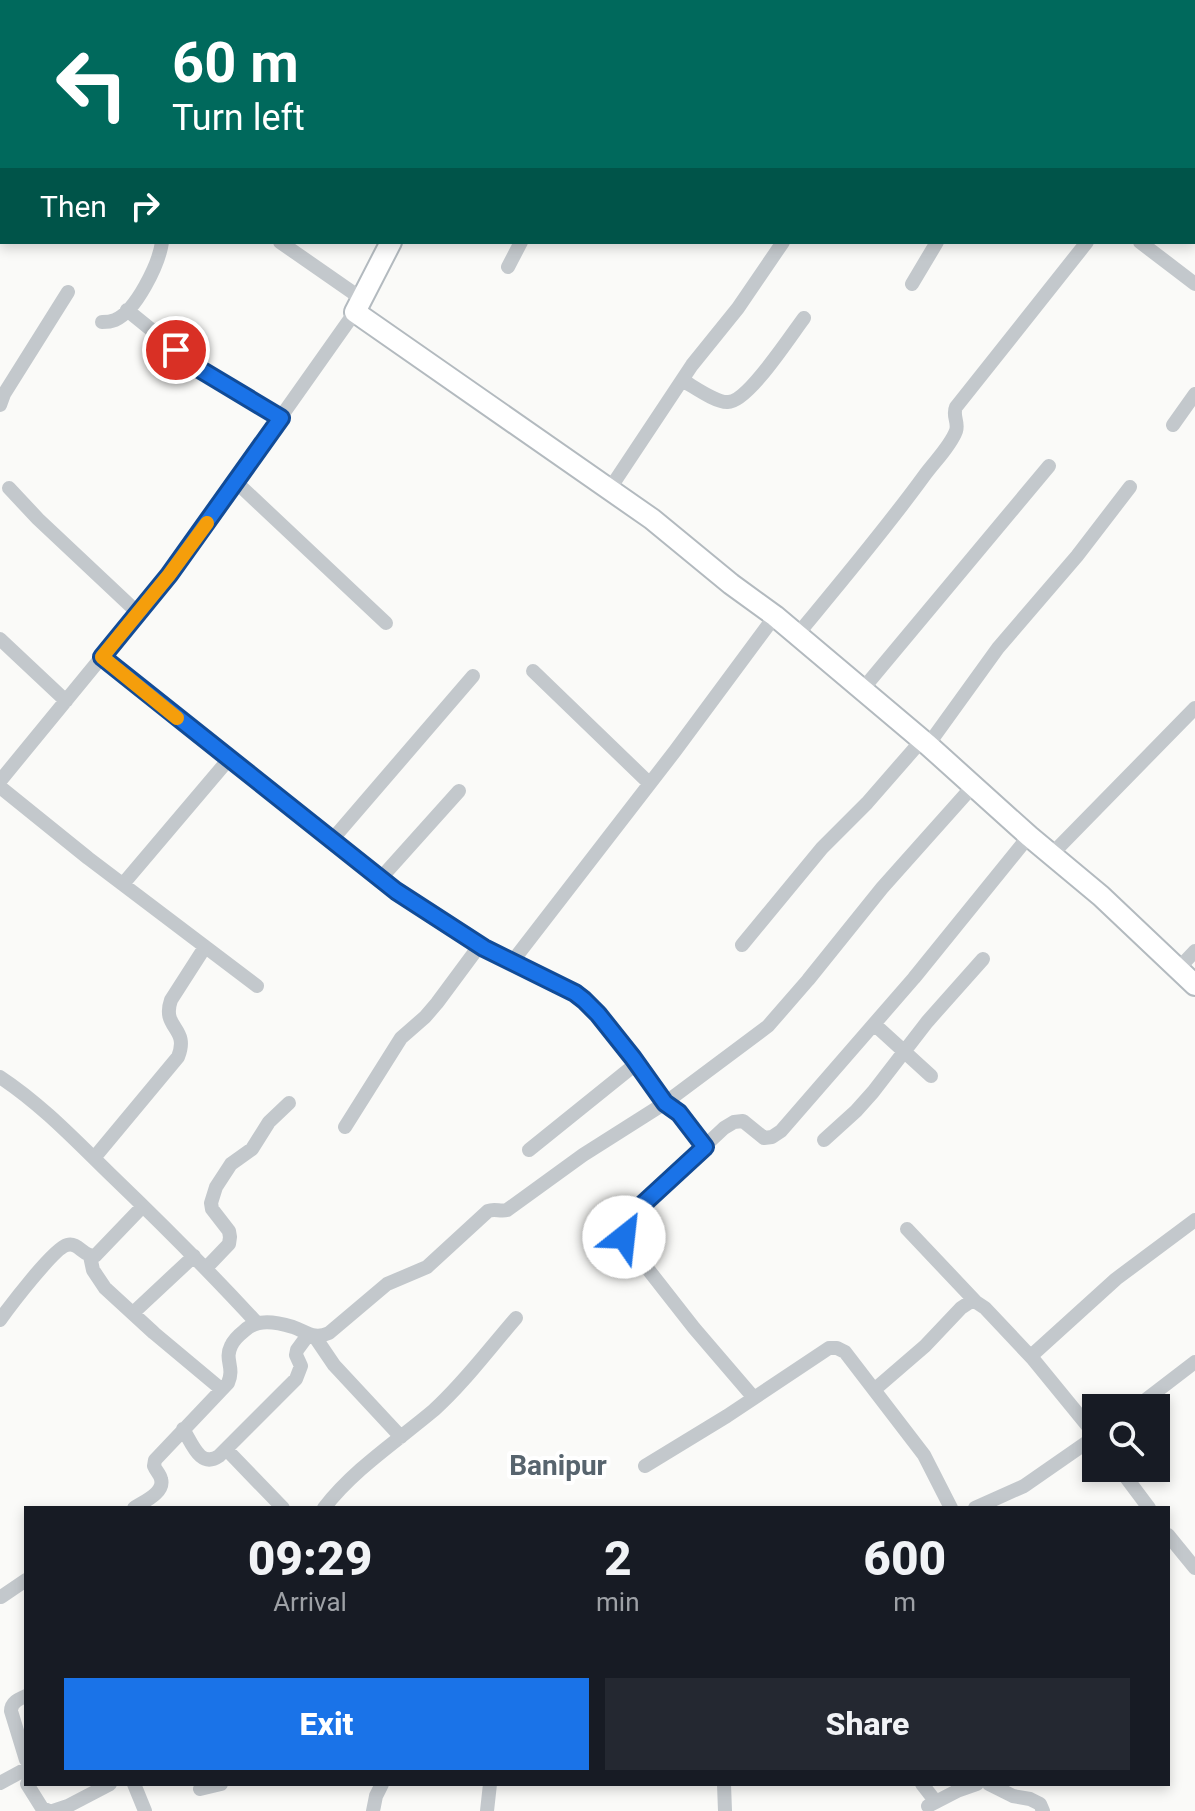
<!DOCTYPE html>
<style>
body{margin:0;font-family:Roboto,sans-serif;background:#242831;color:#f1f3f6;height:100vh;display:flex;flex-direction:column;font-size:30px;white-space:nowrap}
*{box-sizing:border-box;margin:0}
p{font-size:26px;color:#9ea1a6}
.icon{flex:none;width:44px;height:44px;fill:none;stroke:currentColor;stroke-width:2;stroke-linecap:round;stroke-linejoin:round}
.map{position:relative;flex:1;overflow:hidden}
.side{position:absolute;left:24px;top:1506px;width:1146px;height:280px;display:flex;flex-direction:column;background:#171b24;border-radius:0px;box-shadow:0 4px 12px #0003}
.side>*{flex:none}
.banner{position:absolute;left:0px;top:0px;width:1196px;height:244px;box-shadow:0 4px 12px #0003;background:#00695c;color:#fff;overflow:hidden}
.tools{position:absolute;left:1082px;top:1394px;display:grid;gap:16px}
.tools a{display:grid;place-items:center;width:88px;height:88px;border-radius:0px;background:#171b24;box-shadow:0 4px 12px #0003;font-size:40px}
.pin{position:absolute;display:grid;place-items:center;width:68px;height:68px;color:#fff;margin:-34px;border:4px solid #fff;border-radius:50%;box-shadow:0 2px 8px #0007}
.me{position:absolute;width:88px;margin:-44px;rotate:29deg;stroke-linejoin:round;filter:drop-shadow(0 0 6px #0008)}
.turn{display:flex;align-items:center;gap:28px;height:168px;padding:0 40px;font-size:36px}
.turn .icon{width:104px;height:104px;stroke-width:2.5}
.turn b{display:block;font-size:56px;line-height:68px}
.then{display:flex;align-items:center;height:76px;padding:0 40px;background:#0003;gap:16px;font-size:30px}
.eta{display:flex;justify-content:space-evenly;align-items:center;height:136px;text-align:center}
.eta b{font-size:48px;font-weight:800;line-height:56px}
.action{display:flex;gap:16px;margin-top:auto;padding:16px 40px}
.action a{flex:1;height:92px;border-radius:0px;background:#1a73e8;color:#fff;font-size:32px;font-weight:800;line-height:92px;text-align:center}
.action a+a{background:#242831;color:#f1f3f6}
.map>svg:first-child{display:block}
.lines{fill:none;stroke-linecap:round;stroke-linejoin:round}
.secondary-casing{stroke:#b3babf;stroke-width:24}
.street{stroke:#c3c8cc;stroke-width:14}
.secondary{stroke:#fff;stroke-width:20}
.route-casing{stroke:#114b97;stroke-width:20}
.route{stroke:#1a73e8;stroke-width:14}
.slow{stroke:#f59e0b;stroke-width:14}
.labels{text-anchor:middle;stroke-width:8;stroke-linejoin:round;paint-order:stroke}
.quarter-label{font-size:28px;font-weight:bold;fill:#57646e;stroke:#fff}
</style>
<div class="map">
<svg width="1195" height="1811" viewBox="0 0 1195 1811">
<rect width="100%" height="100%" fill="#fafaf8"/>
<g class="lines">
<defs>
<path id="secondary" d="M499,2l1,-2
M391,242l-36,70 297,207 79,65 44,32 153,129 101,91 72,60 94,89"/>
</defs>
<use href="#secondary" class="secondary-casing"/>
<path class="street" d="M813,0l3,2
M98,2l1,-2
M998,2l2,-2
M0,151l2,-2
M280,242l82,57
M1140,242l55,42
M508,267l13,-25
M912,284l25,-42
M127,310l74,60 80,48
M102,322c5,0 8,0 13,-2 21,-9 44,-56 47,-78
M682,380c11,6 34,23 46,22 20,0 63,-67 76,-84
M0,405l4,-11 64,-102
M1173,425l22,-31
M236,482l150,141
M9,488l29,31 100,94
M609,490l83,-125 46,-57 45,-66
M797,635c43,-52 87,-104 127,-159 10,-14 26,-29 32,-45 3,-9 -4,-15 0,-24l131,-165
M0,639l66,62
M102,657l274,219c63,46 129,84 199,117l23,21 35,44 32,45 14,10 26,34
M533,671l116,112
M862,690l187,-224
M928,745l70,-97 79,-92 53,-69
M0,781l169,-206 186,-263
M0,787l88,71 169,128
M331,841l142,-165
M1051,855l144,-147
M380,879l79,-88
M123,884l106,-125
M742,945l80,-97 45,-45 55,-63
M512,962l163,-211 100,-135
M1177,970l18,-19
M874,1024l57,52
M0,1077c41,27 75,63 110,97 50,48 99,97 146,148
M345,1127l56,-89 24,-21 12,-14 43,-58
M824,1140l32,-29 17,-19 54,-70 56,-63
M529,1150l108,-87
M94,1158l84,-101c12,-30 -17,-28 -7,-57l34,-53
M907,1229l69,73
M90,1256l3,14 12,18 49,45 67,56
M206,1268l23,-24 1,-7 -1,-6 -17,-22 -1,-6 5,-16 15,-23 21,-15 17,-27 20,-19
M133,1313l61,-57
M0,1320c10,-14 54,-72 67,-75 12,-3 15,11 28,11l48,-50
M315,1337l19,28 67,72
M1031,1356l85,-77 79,-59
M874,1390l51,-44 36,-38 9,-6h6l9,6 48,51 63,77
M754,1398l-60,-70 -65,-83c-7,-10 -6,-17 0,-28l95,-89 10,-6 9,-1 21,17 8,-1 9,-6 133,-153 115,-142
M1135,1408l60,-46
M183,1429c9,14 17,40 36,27l77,-77 5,-13 -5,-11 1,-5 11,-15
M226,1449l57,59
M645,1466l82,-50 102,-68h8l8,4 79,103 27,53
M1119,1468l30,40
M134,1508c9,-6 31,-15 27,-29 -1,-5 -5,-8 -7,-13l1,-6 73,-77c7,-16 -4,-23 3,-37 3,-7 8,-11 13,-15 13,-13 32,-9 49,-4 14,5 21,13 36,6l58,-49 40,-17 61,-56c7,-3 12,1 19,-1l76,-55 82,-52 103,-77 40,-46 74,-92 91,-102
M324,1508c30,-39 72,-66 110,-98 30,-27 55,-61 82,-92
M975,1508l49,-22 72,-50
M1168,1535l27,33
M1,1597l25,-17
M26,1696c-7,3 -15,6 -15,15l15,49
M0,1783l26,-14
M27,1784l15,24 7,3
M134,1784l11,27
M724,1784l1,27
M922,1784l14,18
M989,1784l24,12 17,3 10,5 3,7
M200,1789l21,-5
M928,1806l29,-15 20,-7
M53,1811l15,-5 42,-22
M373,1811l3,-15 6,-12
M487,1811l3,-27"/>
<use href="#secondary" class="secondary"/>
</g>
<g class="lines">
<defs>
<path id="route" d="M176,350l25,20 80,48 -112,157 -67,82 294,234 88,57 91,45 9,7 14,14 35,44 32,45 14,10 26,34 -76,70 -5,10v10"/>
</defs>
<use href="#route" class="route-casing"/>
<use href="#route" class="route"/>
<path class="slow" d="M177,718l-75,-61 67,-82 38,-52"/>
</g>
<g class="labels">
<g class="quarter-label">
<text x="558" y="1475">Banipur</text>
</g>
</g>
</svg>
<div class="tools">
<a><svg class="icon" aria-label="search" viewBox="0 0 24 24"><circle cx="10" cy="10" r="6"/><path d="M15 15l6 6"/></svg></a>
</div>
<div class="pin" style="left:176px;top:350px;background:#d93025"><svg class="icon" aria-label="arrive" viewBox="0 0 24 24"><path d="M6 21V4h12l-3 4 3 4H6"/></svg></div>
<svg class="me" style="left:624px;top:1237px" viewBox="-20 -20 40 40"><circle r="19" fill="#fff"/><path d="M0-13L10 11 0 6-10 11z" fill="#1a73e8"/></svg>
<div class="banner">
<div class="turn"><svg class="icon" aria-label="left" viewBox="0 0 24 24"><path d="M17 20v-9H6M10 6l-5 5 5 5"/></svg><div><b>60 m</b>Turn left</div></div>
<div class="then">Then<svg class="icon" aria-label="right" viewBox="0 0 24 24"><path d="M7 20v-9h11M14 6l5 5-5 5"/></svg></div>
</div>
<section class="side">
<div class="eta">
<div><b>09:29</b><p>Arrival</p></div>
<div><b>2</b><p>min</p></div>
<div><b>600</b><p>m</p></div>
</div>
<div class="action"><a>Exit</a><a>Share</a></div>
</section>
</div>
